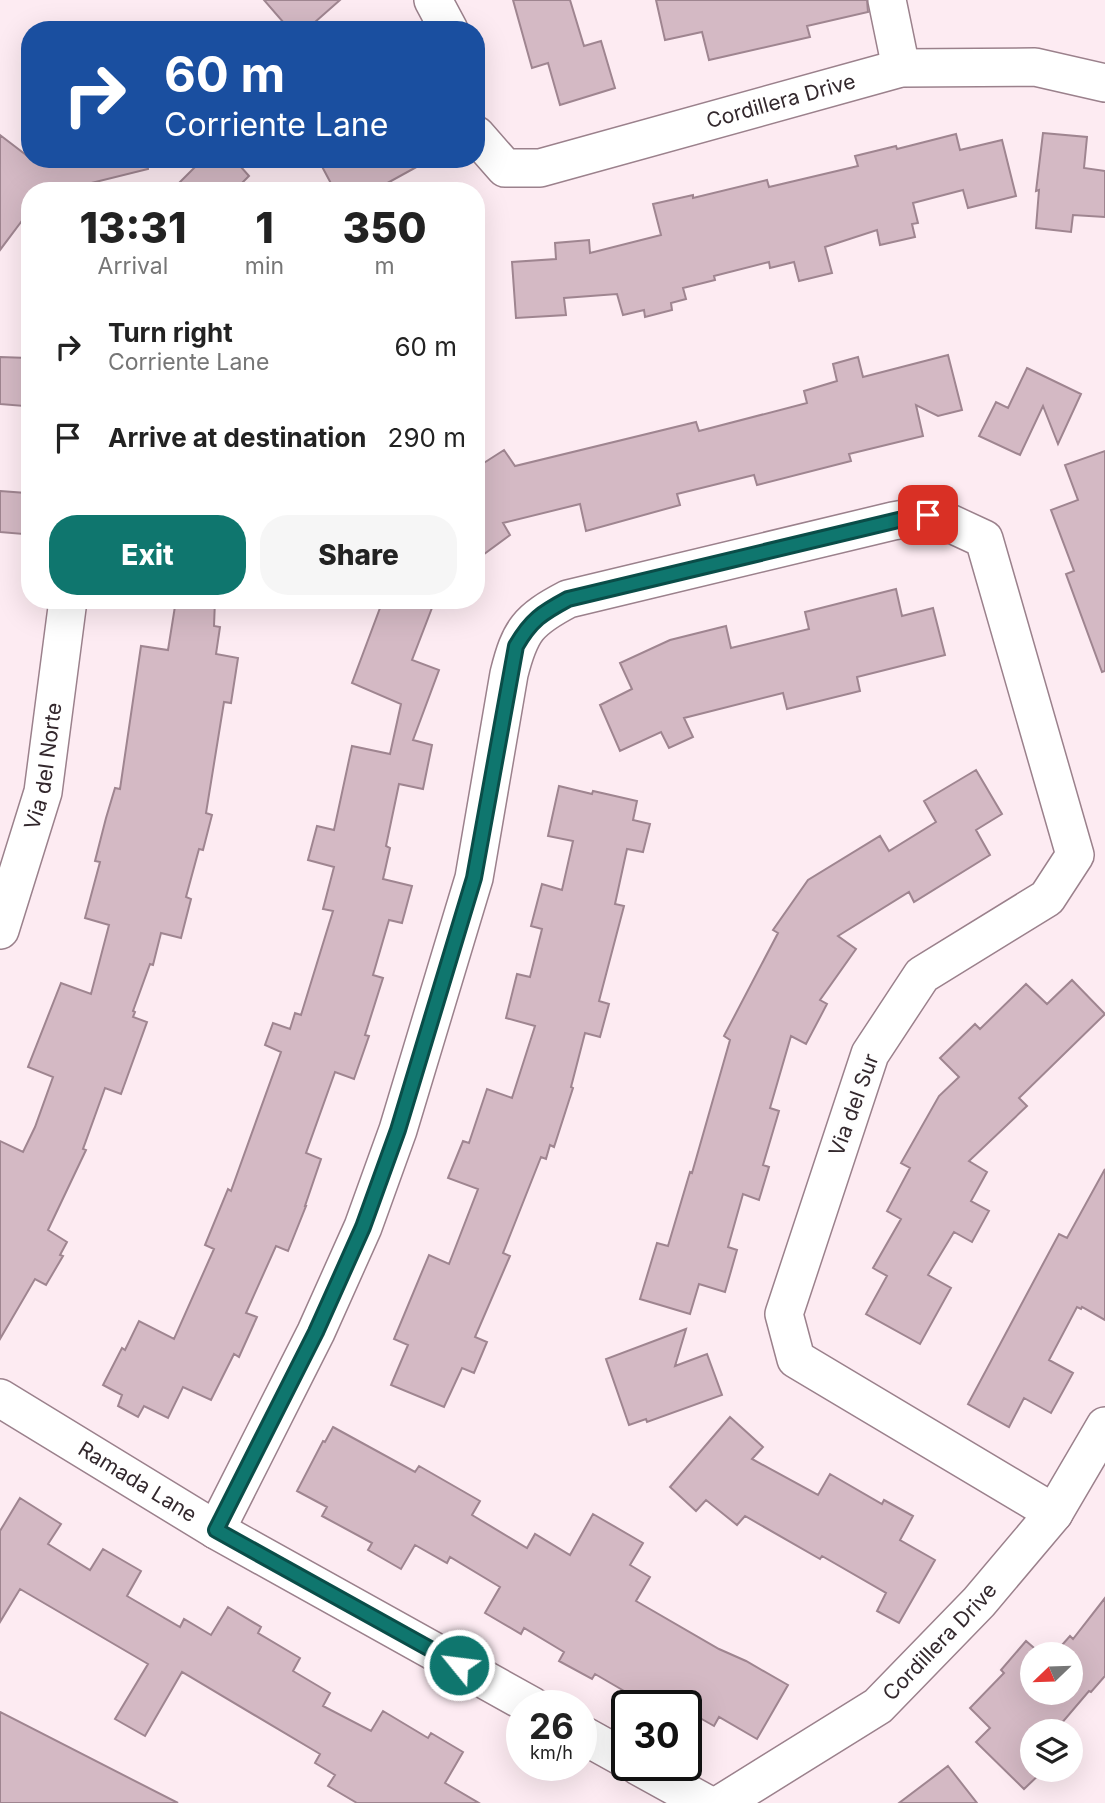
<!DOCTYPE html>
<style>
body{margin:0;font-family:Inter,sans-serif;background:#f6f6f6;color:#222;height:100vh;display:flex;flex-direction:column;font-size:26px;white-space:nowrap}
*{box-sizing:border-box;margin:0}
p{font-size:23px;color:#767676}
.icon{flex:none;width:38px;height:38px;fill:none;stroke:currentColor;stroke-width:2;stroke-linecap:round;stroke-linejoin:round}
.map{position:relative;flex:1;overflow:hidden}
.details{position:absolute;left:21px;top:182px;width:464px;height:427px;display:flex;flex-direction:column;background:#fff;border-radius:28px;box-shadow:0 7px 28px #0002}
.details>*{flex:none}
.guide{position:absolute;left:21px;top:21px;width:464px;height:147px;border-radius:28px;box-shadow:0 7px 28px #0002;background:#1a4fa0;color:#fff;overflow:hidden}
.needle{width:46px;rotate:247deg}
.buttons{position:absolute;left:1020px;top:1642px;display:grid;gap:14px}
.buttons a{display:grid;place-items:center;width:63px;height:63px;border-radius:50%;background:#fff;box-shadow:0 7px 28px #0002;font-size:35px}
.speed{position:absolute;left:506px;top:1690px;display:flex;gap:14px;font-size:35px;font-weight:700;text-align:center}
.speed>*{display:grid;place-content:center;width:91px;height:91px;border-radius:50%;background:#fff;box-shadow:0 7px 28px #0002;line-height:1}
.speed small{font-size:18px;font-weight:400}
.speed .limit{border:4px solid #111;border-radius:10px;background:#fff;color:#111}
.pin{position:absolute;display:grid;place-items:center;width:60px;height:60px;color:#fff;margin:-30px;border-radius:14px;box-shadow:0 4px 10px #0006}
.me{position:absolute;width:77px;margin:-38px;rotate:299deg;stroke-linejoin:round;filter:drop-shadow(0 0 5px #0008)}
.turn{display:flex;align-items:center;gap:24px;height:147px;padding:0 28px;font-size:32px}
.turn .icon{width:91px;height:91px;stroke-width:2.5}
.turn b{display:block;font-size:49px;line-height:60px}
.eta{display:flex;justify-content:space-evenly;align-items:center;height:119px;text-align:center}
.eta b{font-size:42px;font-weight:800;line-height:49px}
.cta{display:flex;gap:14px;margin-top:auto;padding:14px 28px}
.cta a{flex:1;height:80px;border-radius:28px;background:#0f766e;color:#fff;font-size:28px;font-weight:800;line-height:80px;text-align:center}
.cta a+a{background:#f6f6f6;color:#222}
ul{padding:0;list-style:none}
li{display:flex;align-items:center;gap:21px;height:91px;padding:0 28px}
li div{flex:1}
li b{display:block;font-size:26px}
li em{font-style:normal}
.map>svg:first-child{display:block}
.building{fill:#d4b9c4;stroke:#9f8590;stroke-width:2}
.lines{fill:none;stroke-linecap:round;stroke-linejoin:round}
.minor-casing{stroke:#9b818c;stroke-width:40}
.minor{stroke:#fff;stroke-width:37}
.route-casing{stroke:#0a4d48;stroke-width:18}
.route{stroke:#0f766e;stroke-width:12}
.labels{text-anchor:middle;stroke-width:7;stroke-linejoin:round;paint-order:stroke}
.street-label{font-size:21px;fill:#33282d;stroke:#fefefe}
</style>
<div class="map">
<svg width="1105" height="1803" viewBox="0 0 1105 1803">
<rect width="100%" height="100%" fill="#fdebf2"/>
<path class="building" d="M264,0h76l-34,30h-16z
M513,0h57l14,46 17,-5 14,47 -55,17 -12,-42 -16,5z
M656,0h211l1,12 -61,14 3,11 -101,23 -7,-28 -37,8z
M1043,133l44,4 -3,31 21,3v46l-32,-2 -2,17 -35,-4 3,-38 -3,1z
M956,134l4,16 42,-10 14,56 -48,12 -5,-18 -50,13 5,20 -6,1 3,13 -35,8 -3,-15 -52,17 7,26 -33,8 -5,-19 -24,6 -1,-6 -55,14 1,4 -32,8 3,11 -15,4 1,7 -27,7 -1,-7 -21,5 -6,-21 -53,4 2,17 -50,3 -4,-56 44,-3 -1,-16 34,-3 1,13 71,-18 -8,-31 40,-9v3l74,-18 2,7 89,-21 -3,-10 41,-10 1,3z
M0,135l34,26 113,-2 1,10 -89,22h-29v19l-30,40z
M203,159h31l15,17 -15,15h-63z
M318,159h113l-58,32h-38z
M948,355l14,55 -24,6 -22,-11 7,31 -74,18 2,7 -94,24 -3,-10 -77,19 3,11 -94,26 -6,-27 -77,19 7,12 -34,25v-92l28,-18 11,16 181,-44 3,9 108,-28 -3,-12 33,-10 -4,-17 25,-7 5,20z
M0,357l28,1 -4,48 -24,-2z
M1027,368l54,26 -23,50 -15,-38 -23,49 -41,-19 17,-34 12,6z
M1105,451v220l-3,1 -36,-98 8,-3 -23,-61 27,-10 -13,-35z
M0,491l26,2 -3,41 -23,-2z
M896,589l6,27 31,-8 12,47 -88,22 3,14 -73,18 -4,-16 -99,25 9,19 -24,11 -8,-16 -41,19 -20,-46 32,-16 -12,-26 50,-23 56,-14 5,22 78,-19 -4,-17z
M176,600h39l-1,26 6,1 -4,27 22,4 -7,45 -7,-1 -18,111 6,2 -9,35 -4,-1 -13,48 5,2 -10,39 -20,-5 -8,32 -3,-1 -17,47 2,1 -2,5 14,5 -26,72 -16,-6 -22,61 3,1 -38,80 19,12 -7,13 3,1 -17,29 -11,-6 -35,60v-198l23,11 12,-25 18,-50 -25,-10 33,-84 30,11 18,-69 -24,-7 15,-56 -5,-1 11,-43 9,-30 5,1 21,-143 27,4z
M383,600h52l-23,60 27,10 -26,70 19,5 -9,44 -24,-5 -13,62 4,2 -7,31 29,7 -10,37 -13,-3 -16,55 10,3 -18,57 4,1 -15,43 -19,-7 -29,81 15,6 -16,47h1l-18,45 -12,-5 -30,67 11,4 -18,40 -5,-3 -23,46 -28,-13 -15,31 -24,-12 -6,11 -20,-11 4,-11 -19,-10 19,-37 3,2 14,-29 35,18 40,-90 -9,-4 23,-56 3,2 50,-139 -16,-7 8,-22 17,6 5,-16 6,2 32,-104 -10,-2 11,-42 -26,-7 9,-34 17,4 18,-84 38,8 11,-50 -49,-21z
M976,770l26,44 -26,16 14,25 -76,47 -5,-10 -71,44 18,13 -36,51 7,4 -21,40 -15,-8 -21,72 9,3 -16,54 6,2 -10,33 -16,-6 -15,53 9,3 -12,42 -26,-8 -9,30 -50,-15 17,-56 11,3 22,-74 2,1 38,-133 -6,-4 54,-103 -5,-3 35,-50 72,-44 9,15 47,-29 -12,-21z
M559,786l33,8 1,-3 44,10 -4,19 17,4 -7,28 -16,-3 -12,55 9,2 -25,95 10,3 -9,33 -15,-4 -14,54 2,1 -19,59 -4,-2 -4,14 -5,-2 -38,96 7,3 -35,81 12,5 -13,31 -12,-5 -18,39 -53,-22 17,-40 -14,-6 35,-84 20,9 29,-75 -30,-11 15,-37 6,2 18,-54 25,9 23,-72 -29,-8 11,-44 13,3 12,-48 -11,-3 11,-42 20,6 11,-49 -25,-5z
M1072,980l33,34 -86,84 8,8 -58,55 18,11 -16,29 18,10 -17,31 -18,-10 -26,43 23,13 -31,56 -54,-30 21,-38 -14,-8 28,-49 -14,-8 23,-43 -9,-5 38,-67 20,-19 -19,-19 35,-34 5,5 46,-45 21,20z
M1105,1169v151l-23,-13 -1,2 -4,-2 -28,53 24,13 -22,40 -27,-15 -15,29 -41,-23 91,-170 8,4z
M686,1329l-11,37 32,-12 15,41 -75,27 -1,-3 -17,6 -23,-66z
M730,1417l33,30 -11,12 66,36 12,-21 52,30 2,-4 29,16 -13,24 35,20 -36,63 -22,-12 9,-18 -64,-37 -2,3 -75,-43 -8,9 -31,-25 -10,11 -26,-24z
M333,1427l82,45 4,-6 61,35 -8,14 55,33 8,-14 35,21 23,-41 50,29 -13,22 20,12 -14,24 83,48 27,12 42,24 -31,54 -38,-22 -5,9 -28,-16v-4h-36l-55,-32 -3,5 -33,-18 5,-9 -40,-24 -3,6 -36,-21 15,-26 -50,-30 -3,6 -32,-18 -14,24 -33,-19 4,-7 -50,-27 5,-9 -30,-16 26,-50 2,1z
M20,1498l41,26 -13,20 42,26 13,-21 38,22 -14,25 53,31 4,-8 27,16 17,-28 33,20 -3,6 42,25 -7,13 37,22 -7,13 48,25 12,-20 45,27 3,-5 32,19 -18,31 34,20h-122l-29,-17 7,-11 -20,-12 5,-9 -138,-82 -37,64 -30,-17 33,-55 -128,-75 -20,33v-91z
M1105,1598v78l-14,16 -2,-1 -34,40h-23v38h13l-21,20 -48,-47 14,-14 -20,-20 34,-35 -3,-3 25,-29 15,13h-9v38h39v-38h-17l16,-18 3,3z
M0,1712l178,91h-178z
M948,1766l29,37h-78z"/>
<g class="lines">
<defs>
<g id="minor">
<path d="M433,0l16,30"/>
<path d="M887,0l14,68"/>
<path id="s1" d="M476,135l29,33h35l361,-100 134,-1 70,16"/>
<path id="s2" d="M0,930l43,-138 25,-192"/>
<path id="s3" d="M0,1398l216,132 316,176"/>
<path d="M216,1530l100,-198 47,-105 35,-97 76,-252 35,-204c11,-44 19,-54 59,-75l325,-78 34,-6 16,5 41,19 91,316 -28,43 -125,77 -52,79 -86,260 12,45 258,154"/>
<path d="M581,1734l45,25"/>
<path d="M638,1766l67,37"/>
<path id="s4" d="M722,1803l156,-97 101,-104 75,-89 51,-87"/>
</g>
</defs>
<use href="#minor" class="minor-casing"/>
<use href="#minor" class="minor"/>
</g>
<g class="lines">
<defs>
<path id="route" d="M459,1665l-243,-135 100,-198 47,-105 35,-97 76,-252 42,-232c15,-26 26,-33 52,-47l343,-82 17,-2"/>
</defs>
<use href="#route" class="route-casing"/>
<use href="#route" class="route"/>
</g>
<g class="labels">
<g class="street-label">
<text dy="7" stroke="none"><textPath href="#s1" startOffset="329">Cordillera Drive</textPath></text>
<text dy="7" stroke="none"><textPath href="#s2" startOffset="170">Via del Norte</textPath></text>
<text transform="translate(854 1105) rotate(-70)" y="7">Via del Sur</text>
<text dy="7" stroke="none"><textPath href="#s3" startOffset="161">Ramada Lane</textPath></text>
<text dy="7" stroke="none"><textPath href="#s4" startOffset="273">Cordillera Drive</textPath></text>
</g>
</g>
</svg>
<div class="buttons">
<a><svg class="needle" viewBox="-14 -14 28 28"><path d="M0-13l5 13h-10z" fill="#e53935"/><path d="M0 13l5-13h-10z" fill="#767676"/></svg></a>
<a><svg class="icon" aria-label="layers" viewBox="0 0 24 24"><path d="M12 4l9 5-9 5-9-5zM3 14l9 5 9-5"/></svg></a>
</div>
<div class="speed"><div>26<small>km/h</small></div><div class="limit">30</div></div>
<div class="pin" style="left:928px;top:515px;background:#d93025"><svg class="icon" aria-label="arrive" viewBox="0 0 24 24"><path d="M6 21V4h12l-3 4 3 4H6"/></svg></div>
<svg class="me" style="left:459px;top:1665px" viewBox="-20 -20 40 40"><circle r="17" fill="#0f766e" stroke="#fff" stroke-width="3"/><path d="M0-11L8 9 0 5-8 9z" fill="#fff"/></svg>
<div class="guide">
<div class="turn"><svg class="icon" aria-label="right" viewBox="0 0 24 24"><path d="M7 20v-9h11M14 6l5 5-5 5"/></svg><div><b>60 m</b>Corriente Lane</div></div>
</div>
<section class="details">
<div class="eta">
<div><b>13:31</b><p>Arrival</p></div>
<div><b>1</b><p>min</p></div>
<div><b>350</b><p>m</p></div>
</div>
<ul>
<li><svg class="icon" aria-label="right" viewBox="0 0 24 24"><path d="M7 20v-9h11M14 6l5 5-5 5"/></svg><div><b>Turn right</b><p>Corriente Lane</p></div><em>60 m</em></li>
<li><svg class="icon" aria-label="arrive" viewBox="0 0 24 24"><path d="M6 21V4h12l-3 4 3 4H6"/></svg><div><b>Arrive at destination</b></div><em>290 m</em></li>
</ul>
<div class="cta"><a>Exit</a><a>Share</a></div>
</section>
</div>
